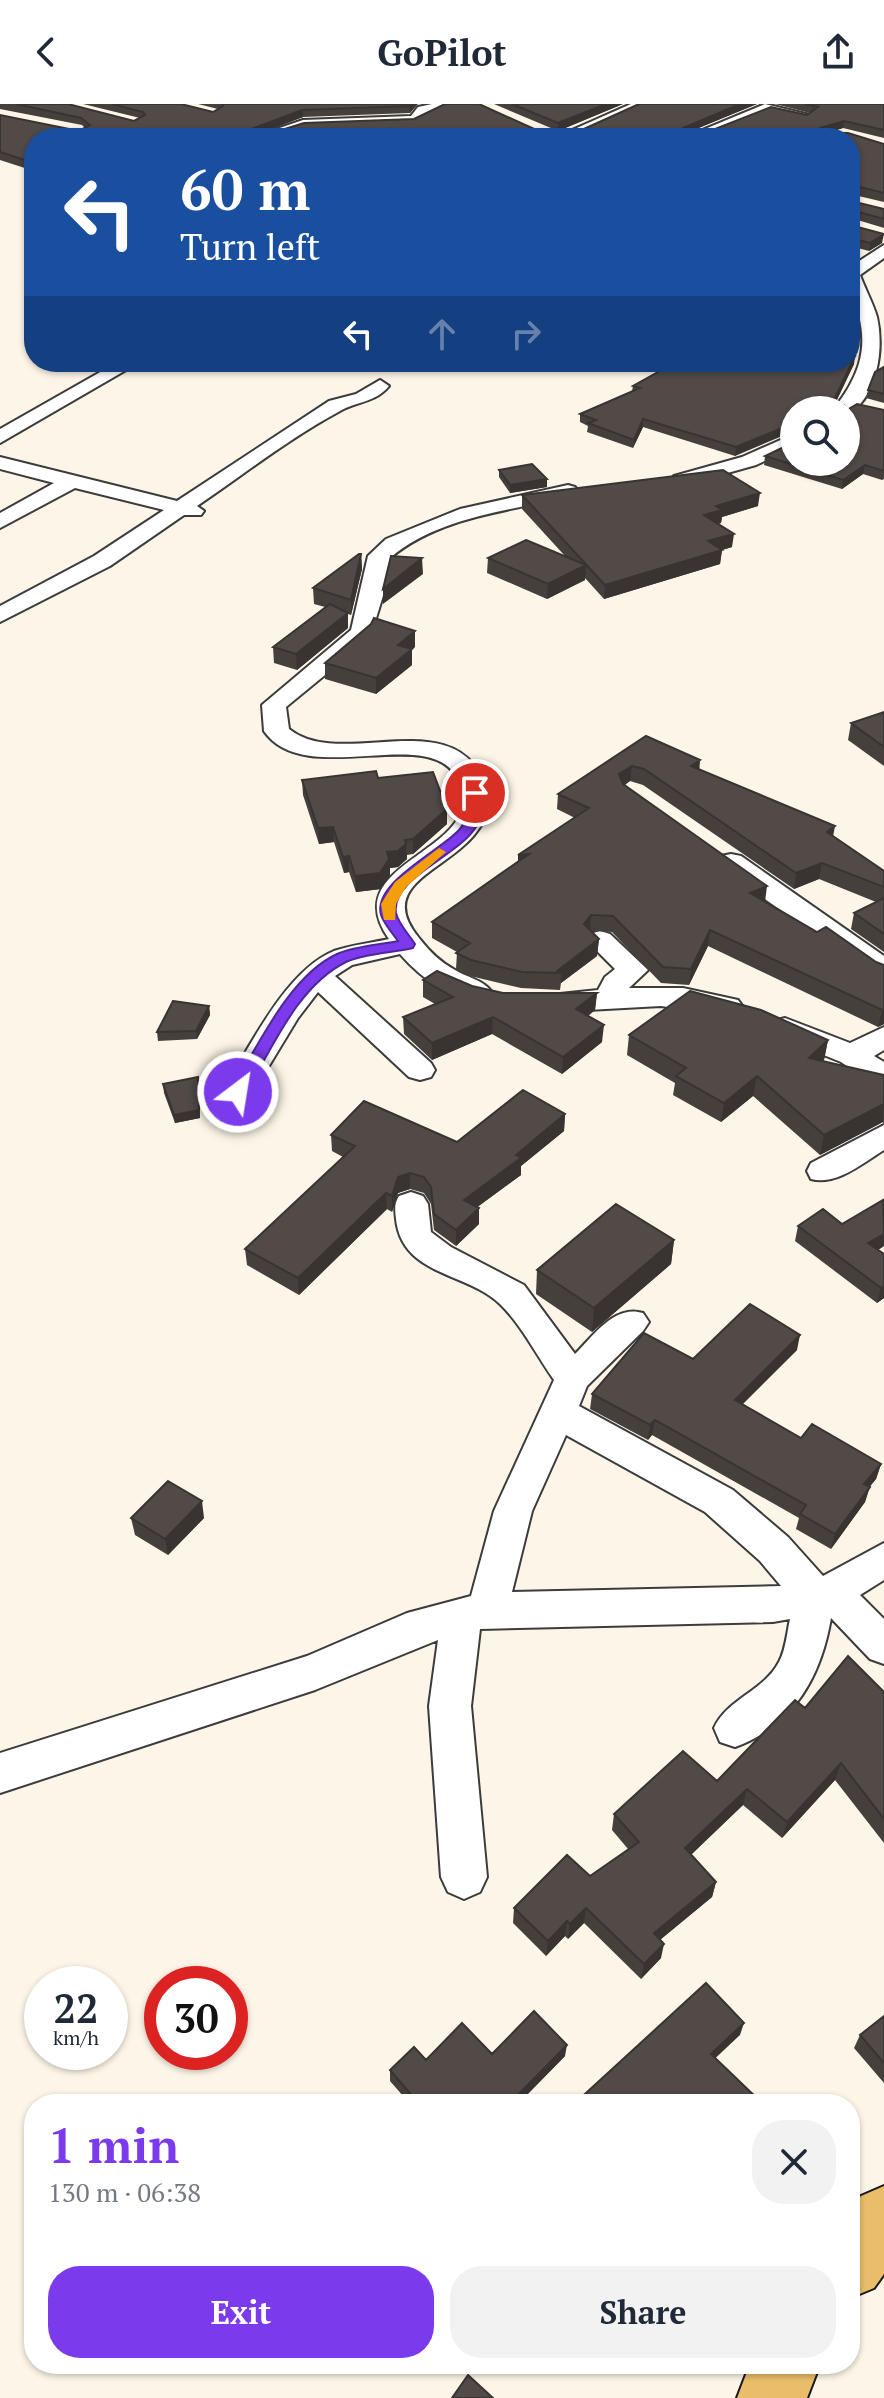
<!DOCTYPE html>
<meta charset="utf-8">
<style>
body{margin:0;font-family:"PT Serif",serif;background:#f2f2f3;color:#1f2937;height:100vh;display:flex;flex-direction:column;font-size:30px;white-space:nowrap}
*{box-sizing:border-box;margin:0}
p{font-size:26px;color:#747a83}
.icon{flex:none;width:44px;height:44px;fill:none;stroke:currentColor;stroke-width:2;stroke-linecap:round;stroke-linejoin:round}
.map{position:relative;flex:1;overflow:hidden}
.drawer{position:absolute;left:24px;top:1990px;width:836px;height:280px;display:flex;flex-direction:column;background:#fff;border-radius:32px;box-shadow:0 2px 6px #0004}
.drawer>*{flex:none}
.top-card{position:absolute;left:24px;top:24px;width:836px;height:244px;border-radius:32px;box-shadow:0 2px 6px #0004;background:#1a4fa0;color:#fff;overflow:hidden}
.controls{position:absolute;left:780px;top:292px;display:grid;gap:16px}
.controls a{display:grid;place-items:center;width:80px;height:80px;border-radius:50%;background:#fff;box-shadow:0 2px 6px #0004;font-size:40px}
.speed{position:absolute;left:24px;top:1862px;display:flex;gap:16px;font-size:40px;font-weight:700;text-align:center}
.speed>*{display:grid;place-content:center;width:104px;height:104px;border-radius:50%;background:#fff;box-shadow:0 2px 6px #0004;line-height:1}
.speed small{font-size:20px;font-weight:400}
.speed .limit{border:12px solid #d22;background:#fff;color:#111}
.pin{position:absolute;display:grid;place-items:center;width:68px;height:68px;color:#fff;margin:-34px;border:4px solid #fff;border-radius:50%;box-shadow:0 2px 8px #0007}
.me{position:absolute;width:88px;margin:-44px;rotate:31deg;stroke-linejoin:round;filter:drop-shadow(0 0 6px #0008)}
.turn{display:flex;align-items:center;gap:28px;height:168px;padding:0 24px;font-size:36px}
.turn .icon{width:104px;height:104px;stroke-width:2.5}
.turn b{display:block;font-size:56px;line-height:68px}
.lanes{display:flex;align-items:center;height:76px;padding:0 24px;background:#0003;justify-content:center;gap:40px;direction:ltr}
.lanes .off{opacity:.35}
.round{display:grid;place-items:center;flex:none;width:84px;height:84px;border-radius:32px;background:#f2f2f3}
.head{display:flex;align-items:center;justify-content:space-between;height:136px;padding:0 24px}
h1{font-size:48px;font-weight:700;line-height:60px;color:#7c3aed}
.primary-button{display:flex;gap:16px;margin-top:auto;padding:16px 24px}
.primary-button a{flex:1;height:92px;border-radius:32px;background:#7c3aed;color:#fff;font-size:32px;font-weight:700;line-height:92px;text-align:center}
.primary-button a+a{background:#f2f2f3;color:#1f2937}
header{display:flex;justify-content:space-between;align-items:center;height:104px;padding:0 24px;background:#fff;font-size:36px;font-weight:700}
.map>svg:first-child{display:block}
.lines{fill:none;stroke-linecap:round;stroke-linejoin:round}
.minor-casing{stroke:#3c3c3c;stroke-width:4}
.major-casing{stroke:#1a1a1a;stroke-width:4}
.minor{fill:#fff;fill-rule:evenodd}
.major{fill:#eabd6b;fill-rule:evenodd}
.wall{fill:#46403d}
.shaded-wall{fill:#393432}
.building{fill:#514a47;stroke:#393432;stroke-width:2}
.route{fill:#7c3aed;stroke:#51269a;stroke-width:2}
.slow{fill:#f59e0b}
</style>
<header><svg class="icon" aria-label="back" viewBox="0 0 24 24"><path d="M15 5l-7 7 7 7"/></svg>GoPilot<svg class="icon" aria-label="share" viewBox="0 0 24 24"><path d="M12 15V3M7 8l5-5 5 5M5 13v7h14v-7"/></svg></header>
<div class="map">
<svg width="884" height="2294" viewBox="0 0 884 2294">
<rect width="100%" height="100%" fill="#fdf6e8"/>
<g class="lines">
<defs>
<path id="minor" d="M432,0h26l-29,9 -2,6 -13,5 -110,4 -32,10h-22l53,-18 108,-4 7,-9z
M631,0h19l-77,34h-19z
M765,0l49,12 -7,4 -37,-9 -67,27h-20z
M884,141v13l-24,17c5,14 13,28 17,42 7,31 1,82 -31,98v-5h-13c22,-28 36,-56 26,-94 -4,-18 -9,-30 -9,-49z
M118,258h12l3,4 -133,77v-14z
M380,276l9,6c-14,17 -32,15 -49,25 -50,27 -96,63 -143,95l7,5 -3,4h-17l-74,51 -110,56v-16l94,-50 70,-46 -89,-22 -75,40v-15l54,-30 -54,-14v-12l177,44 152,-100 27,-7z
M794,330v13l-38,18 -75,21 -10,-6 3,-4 68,-19z
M568,381l7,2 3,4 -3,4c-62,16 -134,20 -185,63l-5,31 -15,49 -84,69 3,22c53,43 171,-31 198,62 6,22 -9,43 -26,57 -33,28 -80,44 -42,90 10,13 21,24 36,32 11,7 28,10 36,21l-5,7c-30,8 -67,-22 -86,-44l-48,11 -17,11 96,87 4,7 -4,7 -11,3 -11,-3 -91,-85 -20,26 -49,81 -11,3 -11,-3 -5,-7c27,-43 63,-121 112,-141 17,-6 37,-8 55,-12 -57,-80 107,-87 68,-161 -28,-55 -152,12 -193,-47l-2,-26 89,-75 17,-74 18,-17 74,-30z
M731,750l10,2 143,100v23l-10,-3 -153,-108 -4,-6 4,-6z
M600,827l10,3 38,36 -19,18h54l55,12 5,7 -5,7 -10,2 -67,-10 -110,6 -10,-2 -5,-7 5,-7 57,-6 7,-13 10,-8 -29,-29 4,-6z
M785,914l65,25 34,-16v23l-10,6 10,6v25l-11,-3 -32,-22 -67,-27 -4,-7 4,-7z
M884,1021v25c-21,13 -48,36 -73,29l-4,-8 4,-8z
M411,1088l12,4 5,8 3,28 20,15 73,38 51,69c19,-19 40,-50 68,-41l6,9 -6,9 -56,55 -8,20 154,84 55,47 35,39 61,-33v37l-24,15 24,24v45l-14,-5 -39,-41c-10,59 -38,108 -96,129l-15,-5 -6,-14c13,-29 50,-37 65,-66 7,-13 8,-30 11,-43l-17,3 -293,7 -9,77 16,171 -7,15 -16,7 -16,-7 -7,-15 -12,-171 9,-66 -123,50 -315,103v-40l307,-97 100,-43 64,-17 23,-85 60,-131c-17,-24 -33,-56 -54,-76 -33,-32 -98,-28 -104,-85 -1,-10 -2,-15 3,-23zM566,1331l139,77 55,49 21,25 -269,6 20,-81z"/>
<path id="major" d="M884,2082v88l-10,14 -24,10v-89l11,-13z
M750,2260h70l-13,34h-70z"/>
</defs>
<use href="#minor" class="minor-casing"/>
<use href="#major" class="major-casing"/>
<use href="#minor" class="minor"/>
<use href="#major" class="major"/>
</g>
<path class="wall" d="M0,0h68l66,17 6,-3 -57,-14h98l32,8 5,-3 -20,-5h220l-8,9 -107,4 -40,15 9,1h303l64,-29h118l-69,28 17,1 102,-18 3,-2 -35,-9h109v34l-41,-10 -16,5 57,11v58l-34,-8v-56h-816v33l-34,-11v-45l79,16 6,-3 -3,-3 -82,-16z
M494,0h129l-65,27z
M851,97l33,8v19l-33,-10z
M850,121l32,18 -13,8 -19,-5z
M854,260l-19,40 12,6h37v69l-2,1 -19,-6 -21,15 -78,-24 1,-9 81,6 -52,-52 -59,46 -92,-29 -10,21 -46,-16 1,-6 -8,-4v-8l52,-23 1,-5z
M884,263v36l-18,-5 2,-8z
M499,366l48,17 -37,6 -11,-16z
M522,391l236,11 -36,11 -1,6 -3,1 14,23 -10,3 -2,14 -116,35 -19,-21v2l-38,19 -60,-26 1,-15 77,-2 -43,-47z
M361,450l1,15 -11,46 -3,-1v14l-51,42 -23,-7 -1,-16 52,-40 -11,-3 -1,-16z
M415,527v16l-3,2v16l-36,29 -51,-15v-16z
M884,608v54l-36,-26 3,-17z
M646,632l53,33 134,67 51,35v81l-33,-23 3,-16 22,-11 -57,-23 -25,10 -151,-104 -13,-4 -5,4 140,116 52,31 59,30 8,62 -6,3 -170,-81 -19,39 -28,-2 -49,-51 -21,-1 8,8 -2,17 -36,27 -1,7 -39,-2 -51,-12 -14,-7 1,-17 -25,-14v-16l86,-61v-6l57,-37 -18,-9 1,-15z
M378,674l69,46 -34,30 -6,1v4l-9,8 -8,1v7l-9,14 -25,3 -7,-20 -5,1 -10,-31 -15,2 -16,-49 -1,-15z
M423,876l49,6 31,7h94l-2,17 -7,6 14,26 -40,32 -70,-40 -60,26 -28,-26 -1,-17 32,-13 -12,-7z
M209,902l1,9 -13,24 -39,2 -1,-9z
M629,931l199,5 -4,20 -2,1 62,14v49l-1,-2 -63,33 -67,-59 -32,26 -48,-27 2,-12 -48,-28z
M163,980l36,2 1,32 -25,5 -11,-30z
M565,1010l-1,17 -43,35v9l-44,32 2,1v16l-23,22 -22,-16 -3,-26 -7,-11 -14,-4 -12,4 -6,19 -5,-3 -88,86 -52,-30 -2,-16 98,-92 -11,-6 -1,-16 126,7z
M884,1096v46l-6,4 6,48 -7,5 -82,-62 3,-15 44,-2z
M674,1136l-3,24 -79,68 -56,-38 1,-24z
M797,1246l-55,54 59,34 80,26 -5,15 -7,8 -4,15 -34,47 -35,-20 3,-11 -147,-83 -4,5 -58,-31 2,-15 101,-35z
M131,1414h73l-36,37 -33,-20z
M884,1588v151l-49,-63 -53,58 -39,-33 -52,50 25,27 -4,15 -52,43 1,18 -20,21 -57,-56 -16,16 -3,-3 -19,20 -33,-33 1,-15 76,-32 38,-27 -16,-19 2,-16 103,-33 88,-73z
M884,1912v67l-30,-35 6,-13z
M492,1950l73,2 -47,48h-108l-20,-23v-11l36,-10z"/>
<path class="shaded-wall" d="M411,0h6l-7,9 -1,-7z
M606,0h17l-65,27v-8z
M740,0h17l-75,31 -1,3 2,-10z
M302,6l1,7 -55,21 -2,-7z
M844,17l-1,7 -24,7 1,-7z
M884,130l-2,9 -13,8 1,-8z
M855,252l-1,8 -22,46v-6z
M643,315v8l-10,21 1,-8z
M794,319v8l-59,25 1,-9z
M865,361l-2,9 -21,15 1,-9z
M547,375v8l-37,6v-8z
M760,389l-2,13 -36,11 -1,6 -19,5 2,-13 12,-9z
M734,430l-2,13 -10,3 -2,14 -116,35 1,-14 103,-44z
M361,450l1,15 -11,46v-15z
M422,454l1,16 -40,30v-15z
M586,461l-1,15 -38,19 1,-15z
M348,509v15l-51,42 -1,-16z
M415,527v16l-3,2v16l-36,29v-16l22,-33z
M700,656l-1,16 -8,-10z
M632,662l-2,15 -13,8 2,-15z
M447,705v15l-34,30v-15z
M835,722l-3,16 -5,-10z
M333,723l1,15 -15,2 -1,-16z
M406,740l1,15 -9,8 -8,1v7l-9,14 -25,3 -1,-16 32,-24z
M529,750l-11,17v-16z
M349,752v16l-5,1 -1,-16z
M822,759l-3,16 -25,10 2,-16z
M767,782l-2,16 -15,-9z
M591,811l-1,16 -6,-7z
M710,826l-2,16 -19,39 2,-16z
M599,835l-2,17 -36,27v-10l-4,-2z
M597,889l-2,17 -20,16 1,-17z
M209,902l1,9 -13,24 -1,-8z
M884,905v15l-6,3 4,-17z
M493,913l-1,17 -60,26v-17z
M604,921l-2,17 -40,32 1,-17z
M828,936l-4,20 -19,18 4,-20z
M757,972l-4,20 -32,26 3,-19z
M198,973l2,41 -25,5 -1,-8z
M884,1000l-1,18 -63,33 4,-20z
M565,1010l-1,17 -43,35v9l-57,42v-17l52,-45z
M410,1069v16l-12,4 -6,19v-16l6,-19z
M386,1089l1,16 -88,86 -1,-17z
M479,1104v16l-23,22v-16z
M884,1130v12l-19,12 3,-15z
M674,1136l-3,24 -79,68 2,-24z
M884,1182v12l-7,5 4,-15z
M800,1231l-3,15 -65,65 3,-15z
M655,1316l-3,15 -4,5 2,-15z
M881,1360l-5,15 -16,20 4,-15z
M870,1383l-5,15 -34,47 4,-15z
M202,1397l2,17 -36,37 -3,-16z
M841,1659l-6,17 -53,58 5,-16z
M747,1685l-4,16 -62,59 4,-16z
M716,1778l-4,15 -62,51 4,-15z
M586,1804l-2,15 -16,16 2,-15z
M567,1817l-2,15 -19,20 2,-15z
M664,1840l-3,14 -20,21 3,-15z
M744,1919l-4,12 -32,30 3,-11z
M567,1941l-2,11 -47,48h-8z"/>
<path class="building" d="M16,0h52l66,17 11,-6 -2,-3 -31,-8h69l32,8 10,-6 -1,-2h189l-2,2 -107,4 -56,21 26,2 32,-10 110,-4 31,-15h34l64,29h32l64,-29h101l-57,24 -2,4 24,1 66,-26 36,8 11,-8 -13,-3h79v26l-40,-9 -24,7 -1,5h29l36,11v49l-32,-8 -2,2v-49h-816v25l-34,-11v-37l79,16 11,-6 -9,-7z
M512,0h94l-48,19z
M850,94l1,3 33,8v10l-32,-9 -2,2z
M850,121l34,9 -14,9 -20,-5z
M850,252h5l-23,48 12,1 3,5 10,-6 27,6v61l-19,-6 -22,15 -78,-24 29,-14v20h52v-52h-52v13l-58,24 -93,-28 -9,21 -46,-17 8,-3 -16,-6 60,-26 -7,-2 43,-24h174z
M884,263v27l-16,-4 7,-18z
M532,360l15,15 -37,6 -11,-15z
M723,366l37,23 -44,13 6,4 -18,5 30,19 -26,7 14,9 -117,35 -83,-90z
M526,436l60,25 -38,19 -60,-26z
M359,450h2l-10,46 -38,-12z
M391,452l31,2 -39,31z
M330,500l18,9 -52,41 -23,-7z
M374,514l41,13 -17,14 14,4 -36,29 -51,-15 46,-39z
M884,608v35l-33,-24z
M646,632l54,24 -9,6 144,60 -8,6 57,39v16l-62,-24 -26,10 -152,-104 -12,-3 -13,8 4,10 144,102 -17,7 67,39 9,-5 50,35 8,3v44l-2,1 -172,-80 -19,39 -28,-2 -50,-51 -22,-1 -7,9 15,15 -42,32 4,2 -39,-1 -51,-12 -15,-7 14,-10 -38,-21 97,-68 -11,1 71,-47 -31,-14z
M376,667l2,7 55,-6 14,37 -34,30 -8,1 1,4 -8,7 -11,1 2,7 -9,14 -25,3 -6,-20 -6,1 -10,-30 -15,1 -16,-48z
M884,794v36l-30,-21z
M437,867l35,15 31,7h94l-21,16 28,16 -41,32 -70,-40 -61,26 -29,-26 50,-20 -30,-17z
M690,887l71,19 67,30 -19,18 75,17v29l-60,31 -67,-59 -33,27 -48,-27 10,-8 -57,-33z
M173,897l36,5 -13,25 -39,1z
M198,973l1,33 -25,5 -11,-31z
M523,986l42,24 -49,41 5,3 -57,42 15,8 -23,22 -22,-16 -3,-27 -7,-10 -14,-4 -12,4 -6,19 -6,-3 -88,85 -53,-29 110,-103 -24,-11 33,-34 93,41z
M883,1096l1,34 -16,9 16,11v32l-3,2 -83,-62 25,-17 19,15z
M616,1100l58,36 -80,68 -57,-38z
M750,1200l50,31 -65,65 66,38 11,-14 69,40 -17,20 6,3 -35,47 -35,-20 6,-9 -151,-85 -5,5 -58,-31 52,-61 49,26z
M168,1377l34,20 -37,38 -34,-21z
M848,1552l36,36v127l-43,-56 -54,59 -40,-33 -62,59 31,34 -62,51 10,11 -20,20 -58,-56 -16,16 -3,-3 -19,20 -34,-33 53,-53 23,21 49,-34 -25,-28 69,-63 34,30 78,-81 10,8z
M706,1879l38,40 -33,31 52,50h-189z
M534,1907l33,34 -57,58 2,1h-71l-6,-7 -6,7h-10l-29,-34 24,-23 12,13 36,-37 30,31z
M884,1912v47l-24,-28z
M468,2271l25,23h-41z"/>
<path class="route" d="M470,686l12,3c-1,8 0,18 -2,25 -9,35 -90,57 -84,95 2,10 13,22 19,31l-2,4c-21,5 -48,5 -67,14 -49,24 -75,89 -102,134h-12l-2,-4c27,-44 59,-116 107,-138 18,-8 42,-9 61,-13 -5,-7 -14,-17 -17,-26 -9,-32 60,-65 77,-84 12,-12 7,-27 12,-41z"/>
<path class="slow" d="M439,744l7,4 -40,35 -10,17 -1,16h-11l-3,-16 14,-22z"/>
</svg>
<div class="controls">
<a><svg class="icon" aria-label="search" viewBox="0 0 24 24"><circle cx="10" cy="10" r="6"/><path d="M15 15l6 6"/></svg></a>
</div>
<div class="speed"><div>22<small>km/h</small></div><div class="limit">30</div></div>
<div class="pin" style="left:475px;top:689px;background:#d93025"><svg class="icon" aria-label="arrive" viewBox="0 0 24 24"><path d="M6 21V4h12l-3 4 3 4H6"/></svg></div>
<svg class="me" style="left:238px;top:988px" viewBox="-20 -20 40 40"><circle r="17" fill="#7c3aed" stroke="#fff" stroke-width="3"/><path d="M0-11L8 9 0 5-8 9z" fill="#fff"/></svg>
<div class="top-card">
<div class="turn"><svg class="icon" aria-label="left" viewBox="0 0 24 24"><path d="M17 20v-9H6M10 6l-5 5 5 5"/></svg><div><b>60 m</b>Turn left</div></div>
<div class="lanes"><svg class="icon" aria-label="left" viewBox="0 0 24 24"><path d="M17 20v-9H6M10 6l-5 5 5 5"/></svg><svg class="icon off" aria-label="ahead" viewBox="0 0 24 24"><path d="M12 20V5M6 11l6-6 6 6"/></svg><svg class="icon off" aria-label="right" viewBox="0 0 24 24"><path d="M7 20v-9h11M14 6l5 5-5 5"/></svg></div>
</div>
<section class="drawer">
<div class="head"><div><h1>1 min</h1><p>130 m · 06:38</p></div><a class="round"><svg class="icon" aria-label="close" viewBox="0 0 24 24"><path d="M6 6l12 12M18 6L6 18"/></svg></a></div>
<div class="primary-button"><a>Exit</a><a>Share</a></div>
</section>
</div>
